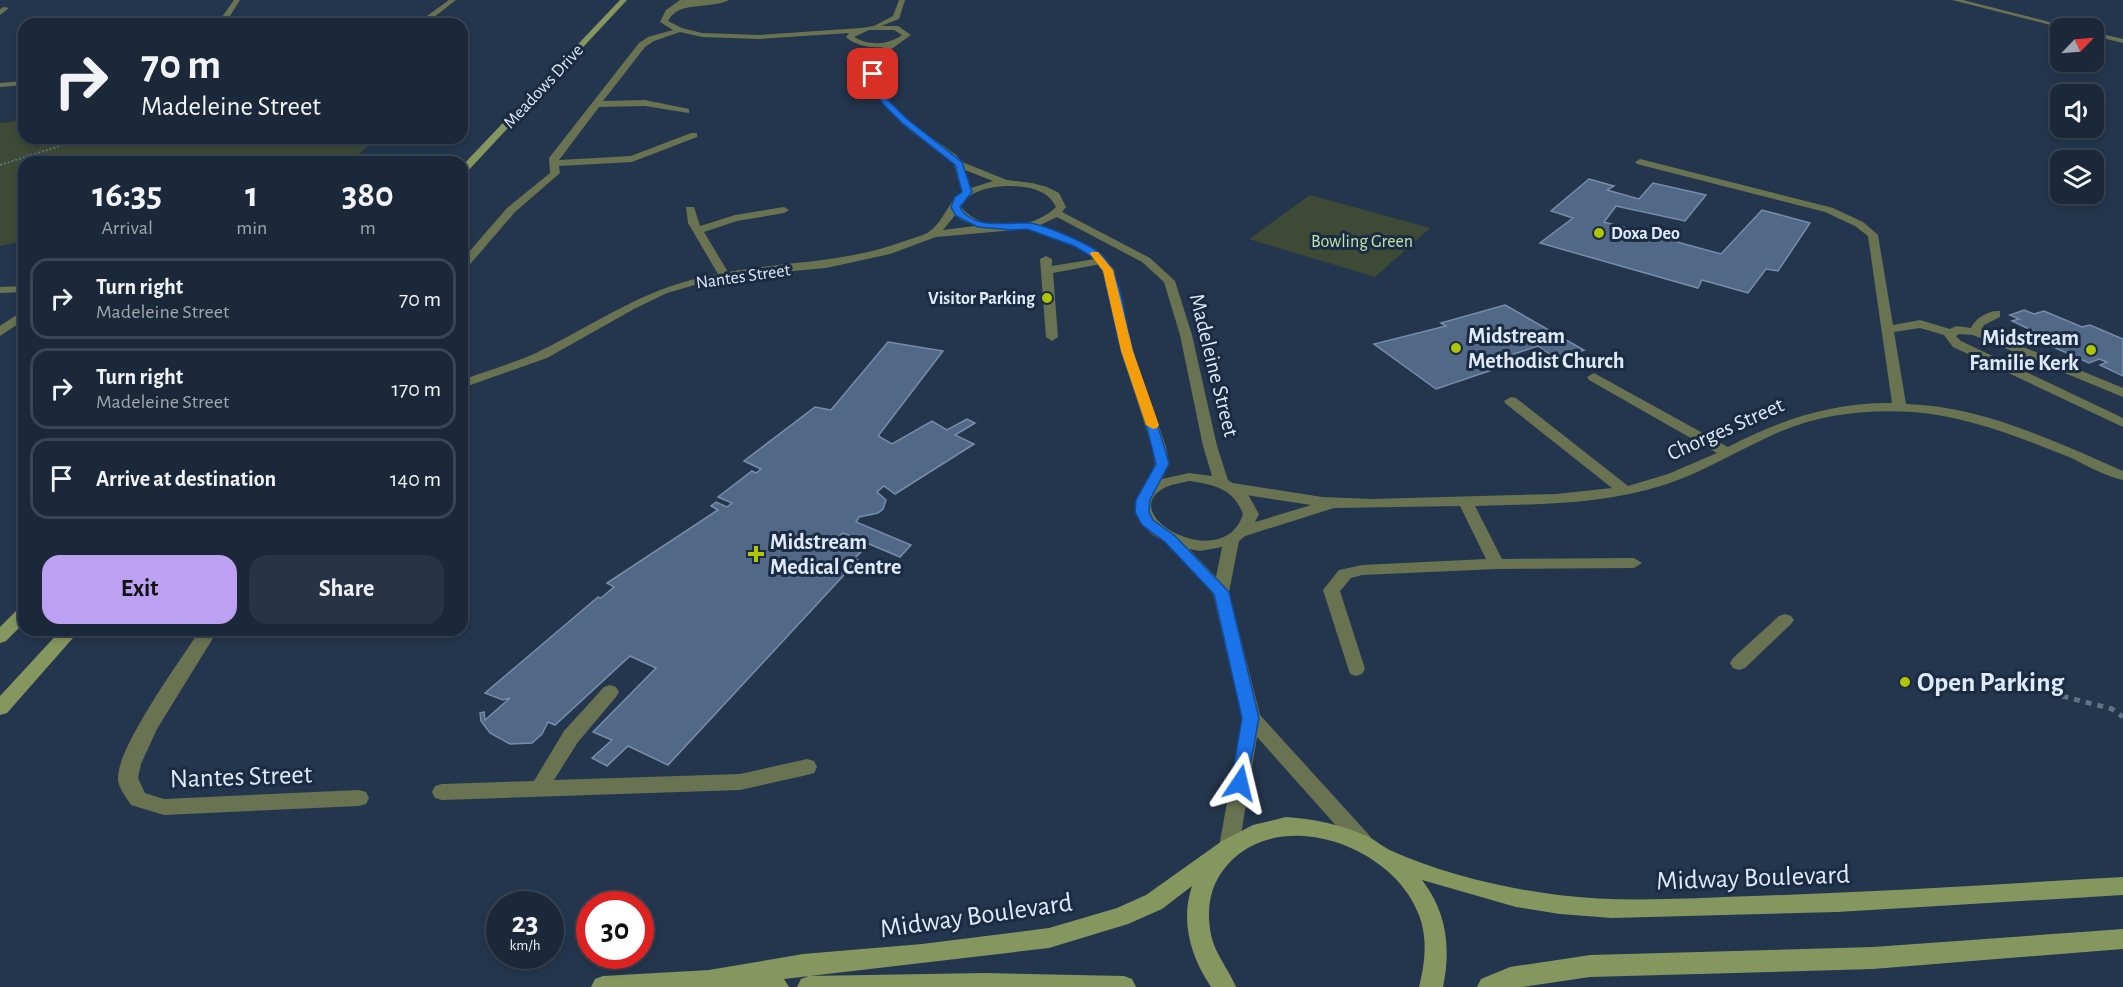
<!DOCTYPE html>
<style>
body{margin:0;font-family:"Alegreya Sans",sans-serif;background:#283445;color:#f1f3f6;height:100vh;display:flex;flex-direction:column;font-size:22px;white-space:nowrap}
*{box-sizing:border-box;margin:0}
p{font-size:20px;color:#a0a6af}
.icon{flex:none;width:33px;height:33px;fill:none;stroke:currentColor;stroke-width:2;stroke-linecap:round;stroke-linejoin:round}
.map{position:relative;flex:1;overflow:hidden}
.panel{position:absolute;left:18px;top:156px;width:450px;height:480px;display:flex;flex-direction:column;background:#1b283a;border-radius:18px;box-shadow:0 3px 9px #0003,0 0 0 2px #394454}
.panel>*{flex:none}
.top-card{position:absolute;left:18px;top:18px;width:450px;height:126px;border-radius:18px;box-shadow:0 3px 9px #0003,0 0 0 2px #394454;background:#1b283a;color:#f1f3f6;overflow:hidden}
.needle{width:39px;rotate:65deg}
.tools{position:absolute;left:2050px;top:18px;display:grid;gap:12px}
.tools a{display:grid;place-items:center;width:54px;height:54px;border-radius:12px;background:#1b283a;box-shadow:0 3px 9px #0003,0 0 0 2px #394454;font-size:30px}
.speed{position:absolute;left:486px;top:891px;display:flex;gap:12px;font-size:30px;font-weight:700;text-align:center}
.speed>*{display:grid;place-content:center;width:78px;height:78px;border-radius:50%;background:#1b283a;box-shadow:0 3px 9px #0003,0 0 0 2px #394454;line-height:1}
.speed small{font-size:15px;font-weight:400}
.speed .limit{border:9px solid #d22;background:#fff;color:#111}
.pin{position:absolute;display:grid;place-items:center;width:51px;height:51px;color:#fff;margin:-26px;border-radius:12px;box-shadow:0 3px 9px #0006}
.me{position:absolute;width:66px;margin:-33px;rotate:10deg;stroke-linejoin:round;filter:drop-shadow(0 0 4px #0008)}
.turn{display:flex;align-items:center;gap:21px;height:126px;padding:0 24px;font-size:27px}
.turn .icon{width:78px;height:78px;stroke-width:2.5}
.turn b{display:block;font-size:42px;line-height:51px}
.eta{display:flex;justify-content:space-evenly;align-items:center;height:102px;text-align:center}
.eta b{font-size:36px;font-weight:700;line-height:42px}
.action{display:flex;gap:12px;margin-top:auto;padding:12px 24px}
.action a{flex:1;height:69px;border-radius:18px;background:#bca0f2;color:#111;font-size:24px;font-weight:700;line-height:69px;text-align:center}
.action a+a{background:#283445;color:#f1f3f6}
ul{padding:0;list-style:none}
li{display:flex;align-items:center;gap:18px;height:81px;margin:0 12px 9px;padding:0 12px;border:3px solid #394454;border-radius:18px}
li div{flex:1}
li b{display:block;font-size:22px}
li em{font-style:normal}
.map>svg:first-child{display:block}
.green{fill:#3e4936}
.building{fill:#516886;stroke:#788da9;stroke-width:1.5}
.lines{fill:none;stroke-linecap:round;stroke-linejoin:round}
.path-far2{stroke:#627286;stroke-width:2;stroke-dasharray:2 2;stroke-linecap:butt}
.path-far1{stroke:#627286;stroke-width:4;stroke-dasharray:4.5 4.5;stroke-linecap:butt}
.path{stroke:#627286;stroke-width:5;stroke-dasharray:6 6;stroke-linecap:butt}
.lane{fill:#697351;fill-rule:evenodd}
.street{fill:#697351;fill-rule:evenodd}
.secondary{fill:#86965f;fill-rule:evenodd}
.route{fill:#1a73e8;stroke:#114b97;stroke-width:1.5}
.slow{fill:#f59e0b}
.poi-dot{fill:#afc506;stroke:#1a2b42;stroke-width:2}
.labels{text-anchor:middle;stroke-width:6;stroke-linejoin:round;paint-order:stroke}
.far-street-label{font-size:18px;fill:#deeaf9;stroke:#1a2b42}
.far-poi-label{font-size:18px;font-weight:bold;fill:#deeaf9;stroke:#1a2b42;text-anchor:start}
.far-park-label{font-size:18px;fill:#c1e3a9;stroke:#1a2b42}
.poi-label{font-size:22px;font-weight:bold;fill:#deeaf9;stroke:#1a2b42;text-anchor:start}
.street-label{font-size:22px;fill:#deeaf9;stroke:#1a2b42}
.near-poi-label{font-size:27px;font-weight:bold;fill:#deeaf9;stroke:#1a2b42;text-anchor:start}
.near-street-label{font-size:27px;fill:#deeaf9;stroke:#1a2b42}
</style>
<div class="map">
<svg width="2123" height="987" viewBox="0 0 2123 987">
<rect width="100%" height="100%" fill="#24364d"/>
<path class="green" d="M24,120v18h353l-28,24h-325v79l-24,5v-123z
M1310,195l120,33 -55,49 -126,-38z"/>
<path class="building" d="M1589,179l25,7 -7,4 32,9 14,-16 53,12 -21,26 -69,-15 -12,16 117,32 41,-44 48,13 -32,48 -12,-2 -18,24 -46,-13 -4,8 -158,-45 33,-25 -22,-7z
M1505,305l79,45 -26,10 -20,-14 -39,13 8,6 -71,24 -62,-45 72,-18 -5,-3z
M2024,310l10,4 10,-3 38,16 8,-2 33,14v37l-23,-11 7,-3 -8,-3 -10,4 -49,-22 8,-3 -36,-17 7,-2 -9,-4z
M888,342l55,9 -65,85 14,8 40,-23 15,9 20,-11 8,4 -20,12 19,9 -79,50 -11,-8 -7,6 9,8 -3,9 -5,4 -19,4 -3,5 55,23 -11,12 -57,-24 -12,11 5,2 4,-3 22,8 -7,7 3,2 -190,205 -40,-19 -21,20 -15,-8 20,-18 -19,-8 63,-64 -26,-12 -75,69 -7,-3 -6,12 -10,9 -22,1 -20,-11 -9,-12 -1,-8 4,-1 1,8 25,-22 -7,2 -18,-7 113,-96 3,1 13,-11 -7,-4 111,-73 -7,-4 5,-4 11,5 5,-4 -14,-6 34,-26 4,2 5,-4 -17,-8 71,-54 16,3z"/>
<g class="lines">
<path class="path-far2" d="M85,139l12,-1
M0,165l85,-27"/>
<path class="path-far1" d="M2016,684l3,1"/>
<path class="path" d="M2016,684l96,25 11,8"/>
<path class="lane" d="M1640,159l193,49 30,14 15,13 15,90 27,-5 30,9 6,-3 15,2c4,-10 18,-18 29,-17v6l-16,8 -2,5 141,58v9l-150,-62 -14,-1 -3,2 5,5 162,77v9l-170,-80 -9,-12 -24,-7 -26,4 12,72c75,2 149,37 217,67v9c-19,-4 -37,-15 -54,-23 -50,-20 -102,-41 -157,-45 -45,-3 -91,2 -133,20 -39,17 -75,40 -115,53 -62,20 -126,19 -189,21l27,53 132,-1 8,5 -8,5 -137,1 -135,6 -11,3 -11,13 25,78 -3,5 -6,2 -6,-2 -27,-84 16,-20 23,-5 124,-6 -26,-53 -126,2 -92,29 -6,-1 -2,-4 2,-4 75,-23 -78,-12 -7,-5 2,-3 5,-2 89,14 50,2 184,-5 56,-6 -106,-84 -2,-3 7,-4 5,1 112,88 40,-12 49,-21 -128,-73 -2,-3 7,-4 134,74c51,-27 105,-45 164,-44l-24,-167 -13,-10 -30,-14 -188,-48 -2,-2z
M1046,256l6,3v7l49,-8 6,3 -6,3 -48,9 5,64 -6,4 -6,-4 -6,-78z
M1785,614l6,2 3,4 -3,4 -46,44 -6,2 -6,-2 -3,-5 3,-5 46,-42z
M610,685l6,2 3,5 -3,5 -38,45 -24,38 186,-6 67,-15 7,2 3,6 -3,6 -7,2 -67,15 -298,10 -7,-2 -3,-6 3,-6 7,-2 92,-3 30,-50 40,-44z"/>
<path class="street" d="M234,0h6l-15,24h-8z
M449,0h7l-31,24h-9z
M680,0h49c-20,10 -50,0 -61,21l14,7 20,5 57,2 102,-7 13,-2 19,-10 6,-16h6l-6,19 -18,7h17l13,9 -32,23v17l4,15 8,13 23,22 42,30 6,7 45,18 25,3 15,4 12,6 7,14 -4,5 88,46 25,23 17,54 25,111 11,34 19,13 12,21 -9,18 -11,9 -10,51 31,123 110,121 3,6 -3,6 -7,3 -7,-3 -99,-111 -18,110 -3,6 -7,3 -7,-3 -3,-6 23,-129 -29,-124 -49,-53c-16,-7 -23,-17 -29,-33l20,-44 -3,-17 -31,-96 -19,-81 -8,-12 -20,-12 -48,-17 -90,8 -46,17 -64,14 -79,7 -49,9 -31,9 -33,16 -87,49 -85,30v-8c26,-10 54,-17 78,-29 63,-31 107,-65 178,-77l-30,-51 -2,-16h8l6,19 35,-11 49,-8 5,3 -5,3 -47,8 -33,11 24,40c61,-11 117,-9 177,-31 7,-3 19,-5 25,-10 14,-10 18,-30 32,-38l-8,-28 -4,-6 -42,-30 -25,-25 -8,-14 -4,-15v-18l12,-10c-13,1 -27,-1 -37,-10l3,-4 -90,6 -57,-2 -22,-5 -26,9 -9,6 -42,54 42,-1 44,9v4l-44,-7 -46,1 -40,53 72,-4 60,-23h6v4l-65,25 -73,4 1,7 -45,39 -49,57 -4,1v-10l45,-52 43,-35 -1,-15 90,-115 9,-6 25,-7 -13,-8 6,-12zM869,30h25l8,5c-13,10 -34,11 -48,2zM965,170l28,11 -22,7zM1005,186c20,0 42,2 51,21 -23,23 -73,27 -95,0 6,-16 29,-20 44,-21zM956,214l4,5 15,7 -32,4zM1057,217l85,45 22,20 16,53 23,111 9,30 -23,-3 -27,6 7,-15 -3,-17 -33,-96 -19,-81 -12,-16 -20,-12 -44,-16zM1189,481c24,3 45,8 54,33 -19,62 -132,0 -77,-27 7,-3 16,-4 23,-6zM1222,547l-6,30 -27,-28 11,2z
M1952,0h11l110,28h-11z
M4,7l5,1 -9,7v-6z
M2094,32l29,7v4l-29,-7z
M24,81v4l-24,2v-4z
M24,286v6l-24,1v-6z
M24,310v10l-24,16v-10z
M200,630h18l-61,99 -16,35 -3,14 7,15 19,6 195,-9 7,2 3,6 -3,6 -7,2 -195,9 -33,-10c-4,-7 -12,-16 -13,-25 -3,-30 64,-122 82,-150z"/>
<path class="secondary" d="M620,0h7l-162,174 -3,1v-9z
M24,607v16l-18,18 -6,2v-16l18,-18z
M61,630h19l-73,83 -7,2v-19z
M1286,817c30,2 56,8 83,20 8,4 15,11 23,14 51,23 111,37 166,44 65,8 130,3 195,1 123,-4 247,-12 370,-19v18l-286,17 -225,6 -52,-4 -44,-7 -94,-27c25,32 29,69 21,107h-24c6,-24 9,-48 0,-72 -24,-66 -130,-108 -186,-56 -20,19 -27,42 -23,70 3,23 17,37 26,58h-25c-20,-30 -31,-65 -19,-101l-30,23 -34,15 -79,24 -265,31 5,8h-198l4,-8 8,-3 106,-6 94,-16 119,-10 127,-16 68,-20 29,-13 76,-54 31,-16z
M2123,929v20l-250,20 -283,8 -68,10h-45l4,-8 29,-12 80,-12 283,-8z
M985,973l139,3 8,3 4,8h-339l4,-8 8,-3z"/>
</g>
<path class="route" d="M870,73l7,1 11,26 19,19 55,43 10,30 -12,15c11,23 48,15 68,16 15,1 65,22 75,33 21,24 21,65 30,95 11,38 26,74 36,113l-19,36 -1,12 4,8 22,16 54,56 30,126 -13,70 -6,2 -7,-2 -2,-5 11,-65 -28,-124 -49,-52 -23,-17 -7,-13 1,-12 20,-36 -10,-40 -25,-73 -18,-80 -9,-13 -20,-12 -47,-17 -15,1 -34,-3 -22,-11 -5,-9 4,-10 7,-5 -7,-27 -53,-42 -20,-20z"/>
<path class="slow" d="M1091,252h7l15,18 20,81 26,74 -2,3 -4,1 -7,-4 -25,-74 -18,-80 -13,-17z"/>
<g class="poi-dot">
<circle cx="1599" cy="233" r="6"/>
<circle cx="1047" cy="298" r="6"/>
<circle cx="1456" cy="348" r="6"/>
<circle cx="2091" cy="350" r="6"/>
<path d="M753 545h6v6h6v6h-6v6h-6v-6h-6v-6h6z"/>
<circle cx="1905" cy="682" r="6"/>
</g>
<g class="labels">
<g class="far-street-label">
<text transform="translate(543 86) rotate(-47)" y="6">Meadows Drive</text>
<text transform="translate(743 276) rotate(-8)" y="6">Nantes Street</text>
</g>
<g class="far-poi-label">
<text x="1611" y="239">Doxa Deo</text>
<text x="1035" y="304" text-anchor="end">Visitor Parking</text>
</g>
<g class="far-park-label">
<text x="1362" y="247">Bowling Green</text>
</g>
<g class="poi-label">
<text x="1468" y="343">Midstream<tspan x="1468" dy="25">Methodist Church</tspan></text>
<text x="2079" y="345" text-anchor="end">Midstream<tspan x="2079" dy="25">Familie Kerk</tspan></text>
<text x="770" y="549">Midstream<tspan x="770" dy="25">Medical Centre</tspan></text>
</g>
<g class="street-label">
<text transform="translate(1215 365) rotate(76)" y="8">Madeleine Street</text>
<text transform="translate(1725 428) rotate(-24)" y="8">Chorges Street</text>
</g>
<g class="near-poi-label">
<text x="1917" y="691">Open Parking</text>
</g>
<g class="near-street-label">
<text transform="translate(241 776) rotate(-2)" y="9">Nantes Street</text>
<text transform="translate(1753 877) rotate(-2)" y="9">Midway Boulevard</text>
<text transform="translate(976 915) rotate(-8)" y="9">Midway Boulevard</text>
</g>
</g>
</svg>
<div class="tools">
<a><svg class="needle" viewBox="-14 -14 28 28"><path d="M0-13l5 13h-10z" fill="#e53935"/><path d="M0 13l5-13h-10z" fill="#a0a6af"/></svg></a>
<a><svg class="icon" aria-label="sound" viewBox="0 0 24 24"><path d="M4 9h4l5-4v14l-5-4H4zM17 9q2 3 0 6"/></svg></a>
<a><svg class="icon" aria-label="layers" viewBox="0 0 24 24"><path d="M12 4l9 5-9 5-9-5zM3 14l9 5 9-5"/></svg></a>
</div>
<div class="speed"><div>23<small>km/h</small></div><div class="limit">30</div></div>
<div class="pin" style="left:873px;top:74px;background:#d93025"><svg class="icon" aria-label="arrive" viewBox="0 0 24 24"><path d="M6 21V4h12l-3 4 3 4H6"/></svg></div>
<svg class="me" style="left:1240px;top:783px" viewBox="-20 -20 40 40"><path d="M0-17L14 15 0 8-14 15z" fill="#1a73e8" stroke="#fff" stroke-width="4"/></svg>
<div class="top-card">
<div class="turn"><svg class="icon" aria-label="right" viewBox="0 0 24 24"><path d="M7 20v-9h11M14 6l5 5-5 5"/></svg><div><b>70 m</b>Madeleine Street</div></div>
</div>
<section class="panel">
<div class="eta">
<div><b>16:35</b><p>Arrival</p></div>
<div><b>1</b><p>min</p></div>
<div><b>380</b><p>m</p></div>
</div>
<ul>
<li><svg class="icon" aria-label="right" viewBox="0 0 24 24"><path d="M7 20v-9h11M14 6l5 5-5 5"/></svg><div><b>Turn right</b><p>Madeleine Street</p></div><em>70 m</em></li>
<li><svg class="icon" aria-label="right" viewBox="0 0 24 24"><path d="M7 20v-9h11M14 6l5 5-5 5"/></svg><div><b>Turn right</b><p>Madeleine Street</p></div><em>170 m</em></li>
<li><svg class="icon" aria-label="arrive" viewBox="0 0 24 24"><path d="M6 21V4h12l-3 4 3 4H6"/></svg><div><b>Arrive at destination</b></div><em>140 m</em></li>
</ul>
<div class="action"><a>Exit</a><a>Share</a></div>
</section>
</div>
